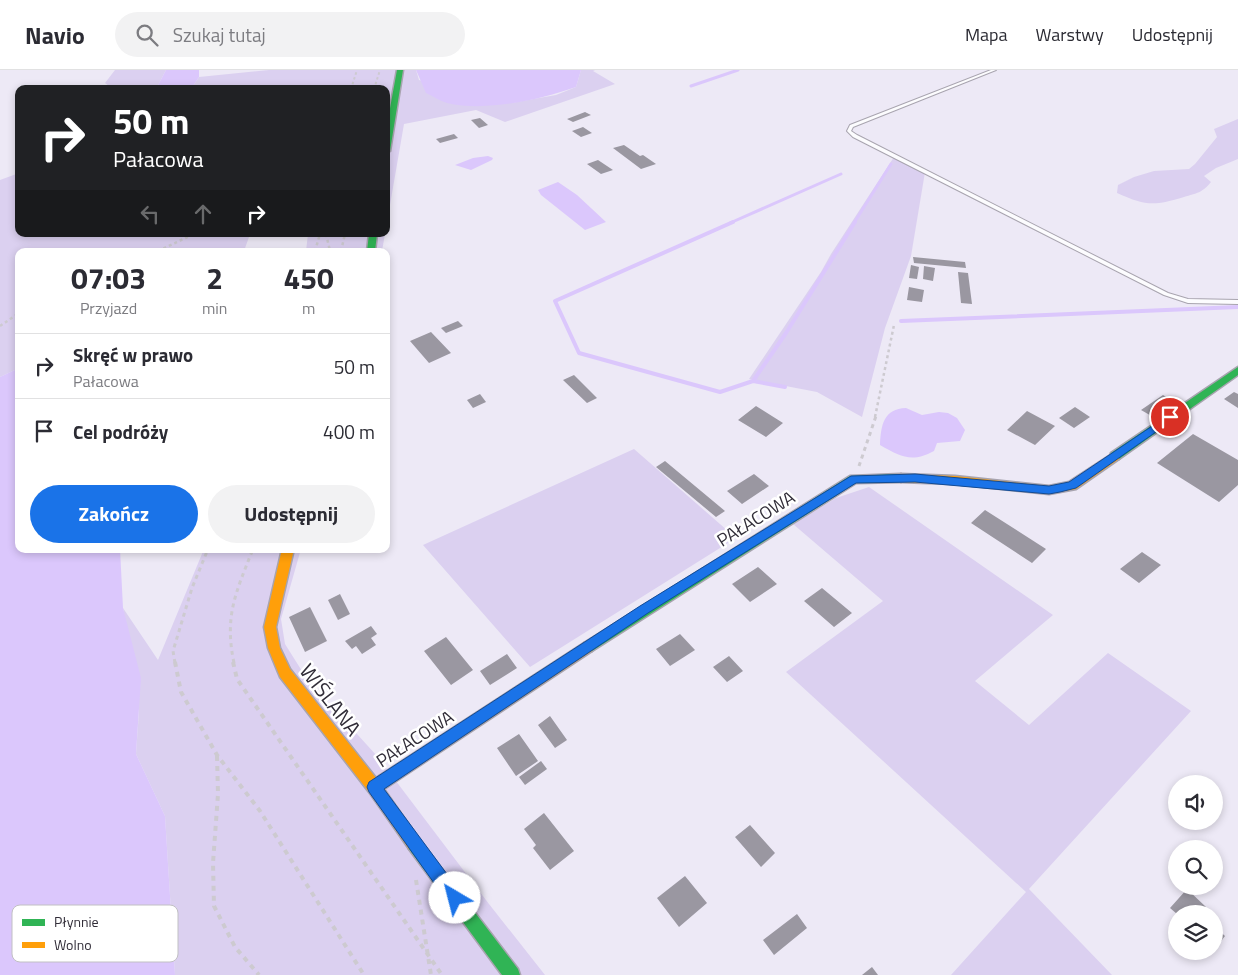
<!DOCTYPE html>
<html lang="pl">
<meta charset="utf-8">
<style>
body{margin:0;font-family:"Titillium Web",sans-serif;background:#f2f2f3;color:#2b2b33;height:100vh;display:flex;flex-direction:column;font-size:19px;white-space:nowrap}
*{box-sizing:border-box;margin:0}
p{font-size:16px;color:#7c7c81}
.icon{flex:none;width:28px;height:28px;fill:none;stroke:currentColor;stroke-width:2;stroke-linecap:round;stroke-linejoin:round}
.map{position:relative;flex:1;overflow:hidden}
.side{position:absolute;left:15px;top:178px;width:375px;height:305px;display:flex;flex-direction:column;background:#fff;border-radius:10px;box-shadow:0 2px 8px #0003}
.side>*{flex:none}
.hud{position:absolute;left:15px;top:15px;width:375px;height:152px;border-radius:10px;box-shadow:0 2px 8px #0003;background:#202124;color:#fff;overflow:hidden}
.tools{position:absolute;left:1168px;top:705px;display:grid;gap:10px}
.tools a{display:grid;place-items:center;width:55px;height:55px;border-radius:50%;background:#fff;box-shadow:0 2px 8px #0003;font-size:25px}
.pin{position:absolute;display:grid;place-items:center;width:42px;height:42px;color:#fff;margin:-21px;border:2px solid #fff;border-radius:50%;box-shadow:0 1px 5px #0007}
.me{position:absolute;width:55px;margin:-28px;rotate:323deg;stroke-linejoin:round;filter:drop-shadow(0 0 4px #0008)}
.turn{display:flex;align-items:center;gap:18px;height:105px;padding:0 15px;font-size:22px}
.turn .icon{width:65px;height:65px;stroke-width:2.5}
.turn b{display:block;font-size:35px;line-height:42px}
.lanes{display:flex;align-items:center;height:48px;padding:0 15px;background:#0003;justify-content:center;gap:25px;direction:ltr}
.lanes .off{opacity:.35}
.eta{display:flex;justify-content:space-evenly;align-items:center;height:85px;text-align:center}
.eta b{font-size:30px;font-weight:700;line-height:35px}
.button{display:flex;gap:10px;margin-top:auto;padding:10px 15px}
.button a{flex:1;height:58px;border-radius:30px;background:#1a73e8;color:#fff;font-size:20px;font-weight:700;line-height:58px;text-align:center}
.button a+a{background:#f2f2f3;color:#2b2b33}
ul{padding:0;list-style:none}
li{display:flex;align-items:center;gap:15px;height:65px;padding:0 15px;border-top:1px solid #e1e1e2}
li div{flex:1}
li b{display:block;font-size:19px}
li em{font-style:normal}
header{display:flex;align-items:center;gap:30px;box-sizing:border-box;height:70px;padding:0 25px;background:#fff;border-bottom:1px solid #e1e1e2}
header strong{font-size:24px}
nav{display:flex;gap:28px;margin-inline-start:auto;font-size:18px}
.search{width:350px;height:45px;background:#f2f2f3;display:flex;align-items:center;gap:12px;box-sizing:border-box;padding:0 18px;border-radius:28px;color:#7c7c81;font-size:19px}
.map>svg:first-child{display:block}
.green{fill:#dbd0f0}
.water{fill:#dbc7fc}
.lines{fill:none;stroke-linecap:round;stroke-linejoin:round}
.stream-far1{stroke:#dbc7fc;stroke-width:3}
.stream{stroke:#dbc7fc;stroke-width:4}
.building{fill:#9a97a1}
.lane-casing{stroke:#a8a4af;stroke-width:2}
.fast-casing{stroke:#a8a4af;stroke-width:3}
.slow-casing{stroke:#a8a4af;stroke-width:3}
.path-far3{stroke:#cdcad0;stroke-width:2;stroke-dasharray:2.5 2.5;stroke-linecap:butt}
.path-far2{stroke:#cdcad0;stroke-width:2.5;stroke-dasharray:3 3;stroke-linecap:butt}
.path-far1{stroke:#cdcad0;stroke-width:3;stroke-dasharray:4 4;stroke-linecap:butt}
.path{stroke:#cdcad0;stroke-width:4;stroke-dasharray:5 5;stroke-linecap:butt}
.lane{fill:#fcfcfe;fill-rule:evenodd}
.fast{fill:#30b455;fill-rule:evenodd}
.slow{fill:#ff9f0a;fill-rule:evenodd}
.route{fill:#1a73e8;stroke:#114b97}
.labels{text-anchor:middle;stroke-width:5;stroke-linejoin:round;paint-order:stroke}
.street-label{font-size:18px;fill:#312d38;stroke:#fff}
.near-street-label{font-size:21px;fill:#312d38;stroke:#fff}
.key{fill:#fff;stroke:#c1c0c3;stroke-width:1}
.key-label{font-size:14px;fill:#312d38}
</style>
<header>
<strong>Navio</strong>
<div class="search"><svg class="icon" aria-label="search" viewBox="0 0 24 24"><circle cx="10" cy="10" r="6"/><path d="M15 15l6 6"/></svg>Szukaj tutaj</div>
<nav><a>Mapa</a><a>Warstwy</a><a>Udostępnij</a></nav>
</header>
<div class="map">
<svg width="1238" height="905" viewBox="0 0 1238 905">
<rect width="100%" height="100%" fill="#ede9f6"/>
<path class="green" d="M115,0h51l-10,19h-43l-8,-6z
M269,0h147l3,10 92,23 45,-8 20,-8 5,-17h14l-2,1 22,13 -110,38 -29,-12 -72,14 -18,104v-139h-195l8,-12z
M1238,49v40l-22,9 -12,8 7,6c-9,11 -14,11 -27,15 -30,9 -38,9 -67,-4l1,-8 16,-8 20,-6 35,-2 6,-5 22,-27 -3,-8z
M894,87l31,15 -14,84 -26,72 -23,89 -45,-25 -68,-13 72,-107 10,-18z
M19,103v61h244l-14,3 -5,14h-225v117l-19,9v-197z
M308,164h77l-3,17h-76z
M634,379l102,89 -206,129 -107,-122z
M869,417l184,128 -78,66 54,44 79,-72 83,58 -162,178 83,86h-161l75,-83 -240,-220 97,-71 -90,-77 43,-26z
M204,479h97l-20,70 4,25 22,35 70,77 112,148 56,71h-370l-10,-159 -29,-62 3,-43 -16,-103 35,52z"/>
<path class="water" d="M166,0h33v7l-8,12h-35z
M416,0h165l-5,17c-37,13 -90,25 -129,16 -7,-2 -14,-7 -21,-10z
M488,86l5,2 -1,2 -21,10 -16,-5 18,-7z
M558,112l19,13 29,27 -21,8 -44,-35 -3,-5z
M19,298v181h101l3,59 18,70 -5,76 29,62 10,159h-175v-598z
M906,338l16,7 17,-3 9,1 9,5 8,12 -5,11 -23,2 -3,8c-22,12 -33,6 -54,-6 1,-21 4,-36 26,-37z"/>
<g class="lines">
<path class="stream-far1" d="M691,16l47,-16
M730,153l111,-49
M854,153l37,-59"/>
<path class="stream" d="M733,152l-178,79 24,52 141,39 33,-11 32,6
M901,251l337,-14
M753,311l33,-48 69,-111"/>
</g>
<path class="building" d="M585,42l6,3 -18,7 -6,-3z
M480,48l8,7 -9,3 -8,-8z
M583,57l9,6 -11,4 -9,-6z
M454,64l4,4 -18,5 -4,-4z
M624,75l16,11 3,-1 13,9 -15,5 -28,-21z
M598,90l15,10 -12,4 -14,-10z
M913,187l52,5 1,6 -52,-5z
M911,195l8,2 -2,12 -8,-1z
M924,196l11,2 -2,13 -10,-2z
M958,202l10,1 4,31 -11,-1z
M909,217l15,3 -2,12 -15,-2z
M458,251l5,5 -17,7 -5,-5z
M431,262l20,21 -22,10 -19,-22z
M574,305l23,23 -10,5 -24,-23z
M1234,322l4,2v14l-14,-9z
M480,324l6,8 -13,6 -6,-8z
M1163,325l13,8 -21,15 -14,-8z
M756,336l27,17 -17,14 -28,-17z
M1075,337l15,10 -16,11 -15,-10z
M1027,341l28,15 -20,19 -28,-15z
M1193,364l45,26v25l-19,17 -62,-39z
M665,391l60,50 -9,6 -60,-50z
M754,404l15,12 -27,18 -15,-13z
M985,440l61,39 -14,14 -61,-40z
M1142,482l19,13 -22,18 -19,-14z
M758,497l19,17 -27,18 -18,-18z
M822,518l30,25 -18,14 -30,-26z
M340,524l10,20 -12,6 -10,-20z
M310,537l17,34 -22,11 -16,-35z
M371,556l6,8 -6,4 5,7 -14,9 -6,-8 -4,3 -7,-8z
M680,564l15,16 -25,16 -14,-17z
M446,567l27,33 -22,15 -27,-34z
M507,584l10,14 -27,17 -10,-14z
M729,586l14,15 -16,11 -14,-15z
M550,646l17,24 -12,8 -17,-23z
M519,664l19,27 -22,15 -19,-28z
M541,691l6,8 -22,16 -6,-8z
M544,743l30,38 -24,19 -17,-22 3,-3 -12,-16z
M750,755l25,28 -14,14 -26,-30z
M685,806l22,27 -28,24 -22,-29z
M1187,819l19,18 -6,7h-23l-7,-6z
M797,844l10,14 -33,27 -11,-15z
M1214,856l11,10 -11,14z
M872,897l6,8h-16z"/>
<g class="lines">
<defs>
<path id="lane" d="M991,0h5l-143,57 -2,4 6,4 311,158 20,6 50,1v4l-50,-1 -24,-8 -311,-158 -6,-6 3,-6z"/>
<path id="fast" d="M397,0h6l-13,81 -4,2v-23z
M369,164h8l-2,17h-8z
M1238,297v8l-119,84h-8l-1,-3 1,-3z
M901,404l5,4 -5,4 -45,1 -264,168 -4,1 -4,-1 -2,-4 2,-4 266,-167z
M414,767l5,2 99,130 2,6h-18l-93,-126 -2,-5 2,-5z"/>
<path id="slow" d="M1115,382l5,4 -1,3 -43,30 -27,5 -94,-10 -54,-2 -5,-4 5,-4 54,2 94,10 20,-4z
M282,479h12l-18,78 4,21 10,21 86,109 208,-135 4,-1 4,1 2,4 -2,4 -208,138 35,50 2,5 -2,5 -5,2 -5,-2 -40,-57 -89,-115 -12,-29 -4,-21z"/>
</defs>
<use href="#lane" class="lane-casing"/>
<use href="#fast" class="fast-casing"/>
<use href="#slow" class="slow-casing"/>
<path class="path-far3" d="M351,19l6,-19
M374,19l6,-19"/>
<path class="path-far2" d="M326,164l4,17
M158,181l36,-17
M315,181l5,-17
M341,181l4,-17
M0,256l19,-13
M875,347l19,-92"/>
<path class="path-far1" d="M859,396l17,-50
M175,593l-2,-12 19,-63 16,-39
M234,593c-10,-47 2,-71 19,-114"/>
<path class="path" d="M175,592l6,30 36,63 43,56 104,164
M233,592l4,17 205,296
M217,686l1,38 -5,69 1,43 21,41 24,28
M416,810l15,95"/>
<use href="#lane" class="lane"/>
<use href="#fast" class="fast"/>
<use href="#slow" class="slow"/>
</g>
<path class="route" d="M1170,344l3,1v5l-97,68 -16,4 -11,2 -134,-12 -59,1 -208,130 -264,176 77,104 2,5 -2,6 -6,2 -6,-2 -80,-112 -2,-5 2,-5 271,-176 211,-130 64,-2 134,12 20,-4z"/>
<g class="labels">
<g class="street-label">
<text transform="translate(756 449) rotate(-32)" y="6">PAŁACOWA</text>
<text transform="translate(415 669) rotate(-33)" y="6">PAŁACOWA</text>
</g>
<g class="near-street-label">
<text transform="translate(330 630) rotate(52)" y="7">WIŚLANA</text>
</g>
</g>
<rect x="12" y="835" width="166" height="57" rx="8" class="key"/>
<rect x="22" y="849" width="23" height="7" fill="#30b455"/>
<rect x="22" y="872" width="23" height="6" fill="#ff9f0a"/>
<g class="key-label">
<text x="54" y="857">Płynnie</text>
<text x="54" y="880">Wolno</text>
</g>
</svg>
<div class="tools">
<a><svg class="icon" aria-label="sound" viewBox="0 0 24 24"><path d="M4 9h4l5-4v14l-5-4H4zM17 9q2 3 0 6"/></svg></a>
<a><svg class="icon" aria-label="search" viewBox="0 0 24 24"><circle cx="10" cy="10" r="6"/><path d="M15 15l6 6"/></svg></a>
<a><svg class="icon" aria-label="layers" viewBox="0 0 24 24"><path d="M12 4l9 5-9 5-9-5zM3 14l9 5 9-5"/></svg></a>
</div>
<div class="pin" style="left:1170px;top:347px;background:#d93025"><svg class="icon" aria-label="arrive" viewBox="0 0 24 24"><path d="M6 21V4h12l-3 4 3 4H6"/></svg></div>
<svg class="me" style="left:455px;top:828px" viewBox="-20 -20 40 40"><circle r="19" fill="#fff"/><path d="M0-13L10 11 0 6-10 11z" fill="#1a73e8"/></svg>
<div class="hud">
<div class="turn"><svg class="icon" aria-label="right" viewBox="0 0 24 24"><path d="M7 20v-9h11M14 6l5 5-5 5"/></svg><div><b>50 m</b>Pałacowa</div></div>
<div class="lanes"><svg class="icon off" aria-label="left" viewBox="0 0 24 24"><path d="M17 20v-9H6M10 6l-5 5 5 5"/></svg><svg class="icon off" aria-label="ahead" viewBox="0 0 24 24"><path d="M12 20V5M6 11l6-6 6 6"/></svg><svg class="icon" aria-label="right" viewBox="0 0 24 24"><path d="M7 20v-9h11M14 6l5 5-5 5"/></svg></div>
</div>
<section class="side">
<div class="eta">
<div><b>07:03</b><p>Przyjazd</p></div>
<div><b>2</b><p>min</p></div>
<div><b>450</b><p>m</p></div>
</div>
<ul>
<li><svg class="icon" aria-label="right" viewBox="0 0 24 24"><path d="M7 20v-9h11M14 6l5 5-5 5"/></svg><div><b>Skręć w prawo</b><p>Pałacowa</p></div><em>50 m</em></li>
<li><svg class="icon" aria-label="arrive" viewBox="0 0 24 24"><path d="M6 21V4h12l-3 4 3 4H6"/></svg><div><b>Cel podróży</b></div><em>400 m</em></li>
</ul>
<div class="button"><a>Zakończ</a><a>Udostępnij</a></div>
</section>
</div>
